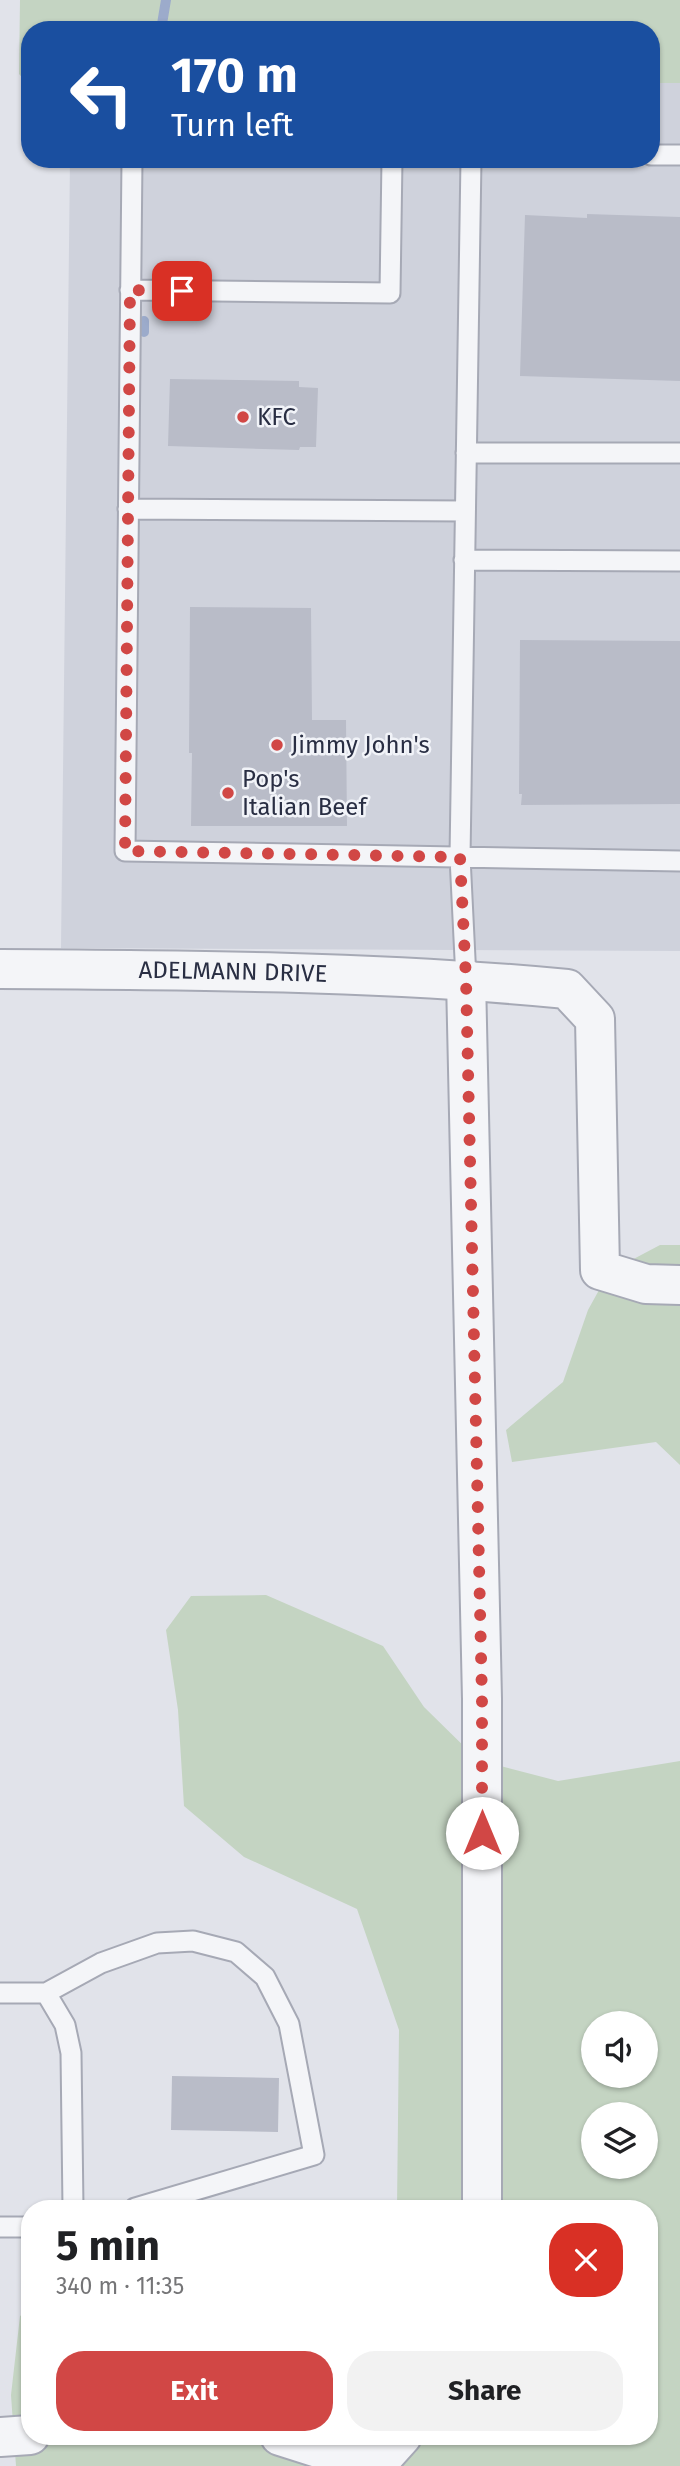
<!DOCTYPE html>
<meta charset="utf-8">
<style>
body{margin:0;font-family:"Fira Sans",sans-serif;background:#f2f2f2;color:#202124;height:100vh;display:flex;flex-direction:column;font-size:26px;white-space:nowrap}
*{box-sizing:border-box;margin:0}
p{font-size:23px;color:#757577}
.icon{flex:none;width:38px;height:38px;fill:none;stroke:currentColor;stroke-width:2;stroke-linecap:round;stroke-linejoin:round}
.map{position:relative;flex:1;overflow:hidden}
.side{position:absolute;left:21px;top:2200px;width:637px;height:245px;display:flex;flex-direction:column;background:#fff;border-radius:28px;box-shadow:0 2px 5px #0004}
.side>*{flex:none}
.banner{position:absolute;left:21px;top:21px;width:639px;height:147px;border-radius:28px;box-shadow:0 2px 5px #0004;background:#1a4fa0;color:#fff;overflow:hidden}
.tools{position:absolute;left:581px;top:2011px;display:grid;gap:14px}
.tools a{display:grid;place-items:center;width:77px;height:77px;border-radius:50%;background:#fff;box-shadow:0 2px 5px #0004;font-size:35px}
.pin{position:absolute;display:grid;place-items:center;width:60px;height:60px;color:#fff;margin:-30px;border-radius:14px;box-shadow:0 4px 10px #0006}
.me{position:absolute;width:77px;margin:-38px;rotate:0deg;stroke-linejoin:round;filter:drop-shadow(0 0 5px #0008)}
.turn{display:flex;align-items:center;gap:24px;height:147px;padding:0 35px;font-size:32px}
.turn .icon{width:91px;height:91px;stroke-width:2.5}
.turn b{display:block;font-size:49px;line-height:60px}
.round{display:grid;place-items:center;flex:none;width:74px;height:74px;border-radius:28px;background:#f2f2f2}
.head{display:flex;align-items:center;justify-content:space-between;height:119px;padding:0 35px}
h1{font-size:42px;font-weight:700;line-height:52px}
.cta{display:flex;gap:14px;margin-top:auto;padding:14px 35px}
.cta a{flex:1;height:80px;border-radius:28px;background:#d14745;color:#fff;font-size:28px;font-weight:700;line-height:80px;text-align:center}
.cta a+a{background:#f2f2f2;color:#202124}
.map>svg:first-child{display:block}
.built{fill:#cfd2dc}
.green{fill:#c4d4c2;fill-rule:evenodd}
.lines{fill:none;stroke-linecap:round;stroke-linejoin:round}
.stream{stroke:#9cabcb;stroke-width:10}
.building{fill:#b9bcc8}
.service-casing{stroke:#a6a9b5;stroke-width:23}
.minor-casing{stroke:#a6a9b5;stroke-width:42}
.service{stroke:#f4f5f8;stroke-width:19}
.minor{stroke:#f4f5f8;stroke-width:38}
.route{stroke:#d14745;stroke-width:12;stroke-dasharray:0 21.6}
.poi-dot{fill:#d14745;stroke:#f1f3f8;stroke-width:2.5}
.labels{text-anchor:middle;stroke-width:5;stroke-linejoin:round;paint-order:stroke}
.poi-label{font-size:24px;fill:#292e43;stroke:#f1f3f8;text-anchor:start}
.street-label{font-size:24px;fill:#292e43;stroke:#f1f3f8}
</style>
<div class="map">
<svg width="680" height="2466" viewBox="0 0 680 2466">
<rect width="100%" height="100%" fill="#e1e3ea"/>
<path class="built" d="M651,66l29,1v884l-619,-3 9,-789h581z"/>
<path class="green" d="M20,0h660v83h-29v-53h-621v56l-11,-12z
M660,1245h20v220l-24,-23 -144,20 -6,-32 57,-48 25,-72 21,-38z
M266,1595l117,51 41,61 54,53 80,21 122,-20v705h-664l-5,-71 9,-79 10,-6v126h619v-228h-252l2,-178 -42,-121 -113,-52 -60,-51 -6,-96 -12,-80 25,-34zM593,2023h53v53h-53zM593,2114h53v52h-53z"/>
<g class="lines">
<path class="stream" d="M161,30l5,-30
M144,321v11"/>
</g>
<path class="building" d="M587,214l93,3v164l-160,-5 5,-161 62,3z
M170,379l129,2v6l19,1 -2,59h-16l-1,3 -131,-4z
M190,607l121,1 1,112h34l1,106h-156l1,-73h-3z
M520,640l160,1v163l-159,1 1,-11h-3z
M172,2076l107,2 -1,54 -107,-2z"/>
<g class="lines">
<defs>
<path id="service" d="M651,155h29
M132,159l-7,692 555,10
M130,290l260,3 2,-134
M466,453h214
M128,509l337,2
M464,560l216,1
M466,979l-6,-122 11,-698
M0,1993h46l55,-30 56,-20 36,-2 43,11 29,25 24,47 25,131 -179,53
M46,1993l19,32 6,28 2,155
M0,2227h30"/>
<g id="minor">
<path id="s1" d="M0,969c189,1 379,2 567,20l28,30 5,251 46,14 34,1"/>
<path d="M466,979l16,720v509"/>
<path d="M280,2436l95,30"/>
<path d="M0,2437l30,-2"/>
<path d="M375,2466l27,-30"/>
</g>
</defs>
<use href="#service" class="service-casing"/>
<use href="#minor" class="minor-casing"/>
<use href="#service" class="service"/>
<use href="#minor" class="minor"/>
</g>
<g class="lines">
<path class="route" d="M182,291l-52,-1 -5,561 335,6 6,122 16,720v134"/>
</g>
<g class="poi-dot">
<circle cx="243" cy="417" r="7"/>
<circle cx="277" cy="745" r="7"/>
<circle cx="228" cy="793" r="7"/>
</g>
<g class="labels">
<g class="poi-label">
<text x="257" y="425">KFC</text>
<text x="291" y="753">Jimmy John's</text>
<text x="242" y="787">Pop's<tspan x="242" dy="28">Italian Beef</tspan></text>
</g>
<g class="street-label">
<text dy="8" stroke="none"><textPath href="#s1" startOffset="233">ADELMANN DRIVE</textPath></text>
</g>
</g>
</svg>
<div class="tools">
<a><svg class="icon" aria-label="sound" viewBox="0 0 24 24"><path d="M4 9h4l5-4v14l-5-4H4zM17 9q2 3 0 6"/></svg></a>
<a><svg class="icon" aria-label="layers" viewBox="0 0 24 24"><path d="M12 4l9 5-9 5-9-5zM3 14l9 5 9-5"/></svg></a>
</div>
<div class="pin" style="left:182px;top:291px;background:#d93025"><svg class="icon" aria-label="arrive" viewBox="0 0 24 24"><path d="M6 21V4h12l-3 4 3 4H6"/></svg></div>
<svg class="me" style="left:482px;top:1833px" viewBox="-20 -20 40 40"><circle r="19" fill="#fff"/><path d="M0-13L10 11 0 6-10 11z" fill="#d14745"/></svg>
<div class="banner">
<div class="turn"><svg class="icon" aria-label="left" viewBox="0 0 24 24"><path d="M17 20v-9H6M10 6l-5 5 5 5"/></svg><div><b>170 m</b>Turn left</div></div>
</div>
<section class="side">
<div class="head"><div><h1>5 min</h1><p>340 m · 11:35</p></div><a class="round" style="background:#d93025;color:#fff"><svg class="icon" aria-label="close" viewBox="0 0 24 24"><path d="M6 6l12 12M18 6L6 18"/></svg></a></div>
<div class="cta"><a>Exit</a><a>Share</a></div>
</section>
</div>
